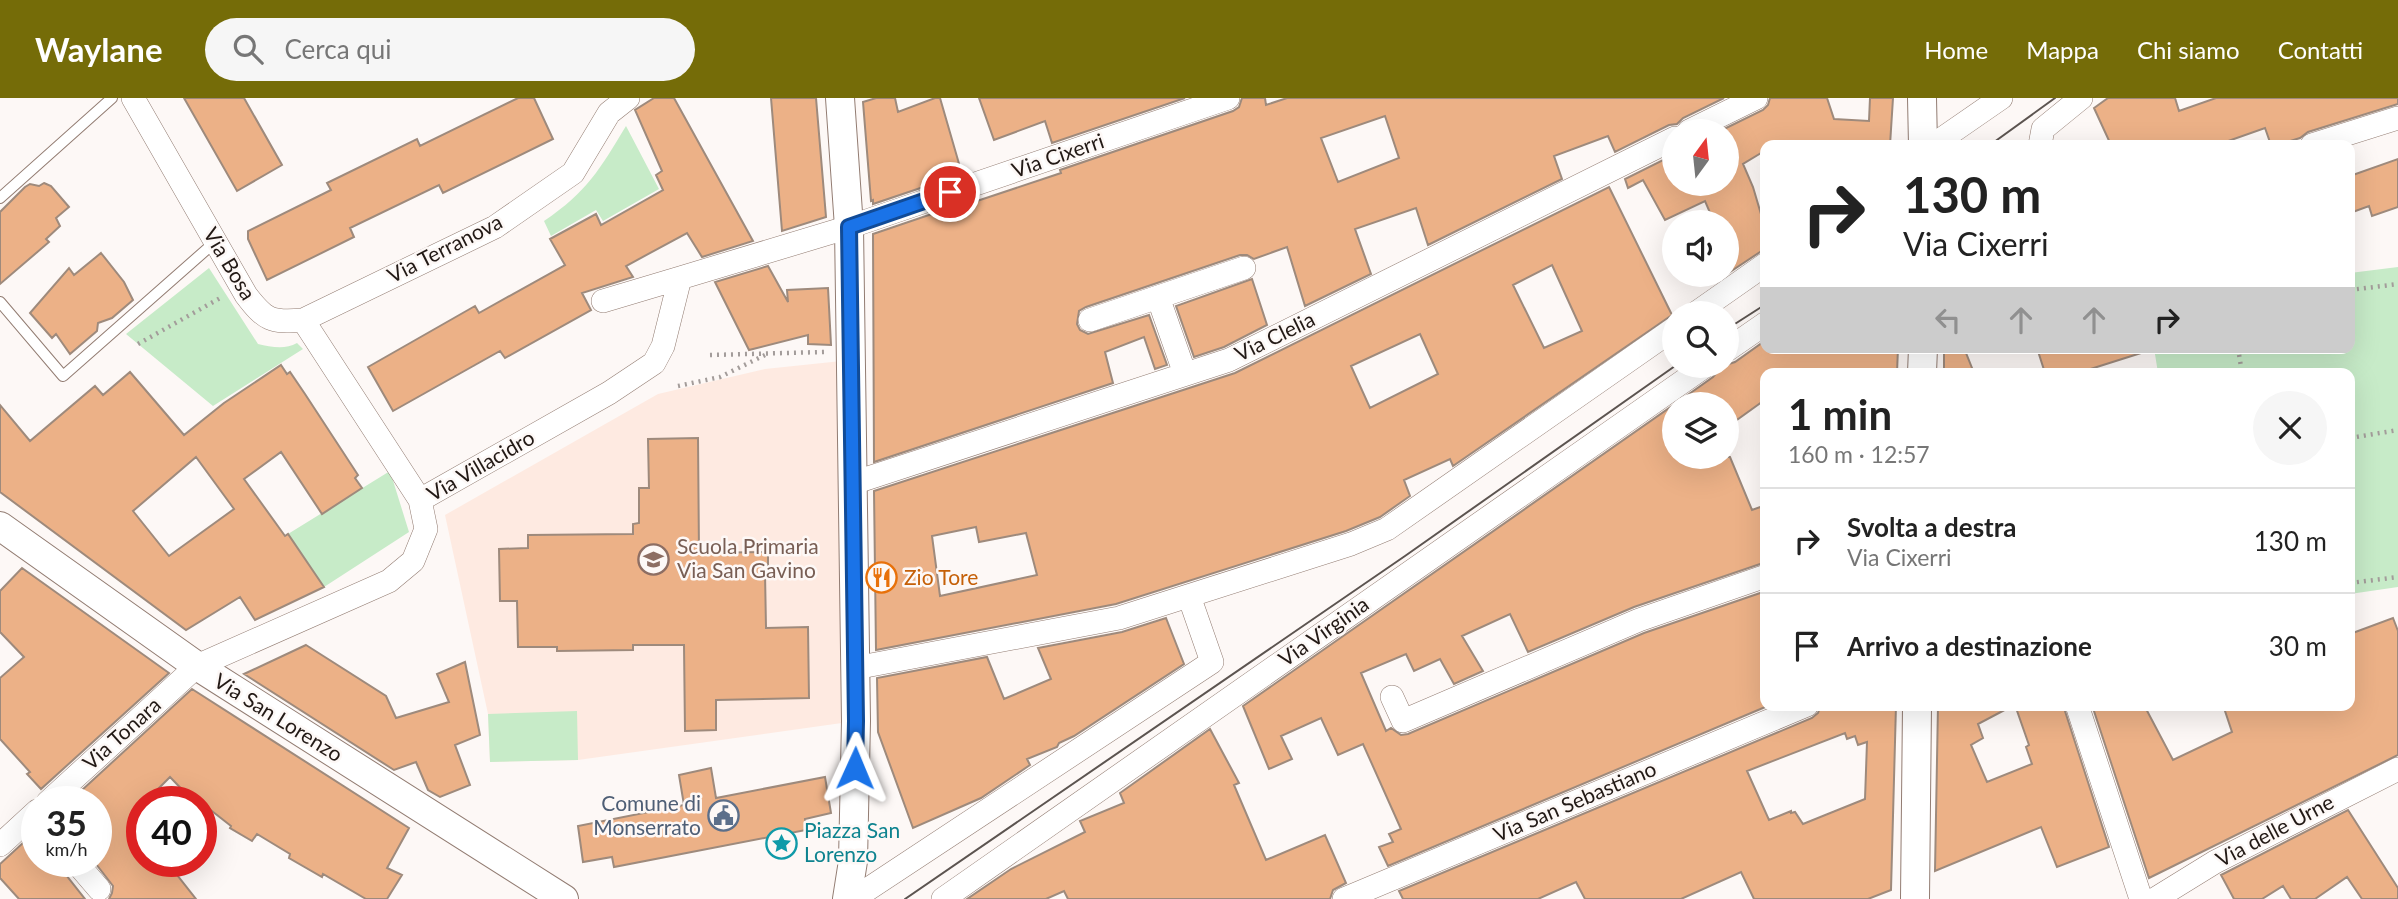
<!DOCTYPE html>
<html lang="it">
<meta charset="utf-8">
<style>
body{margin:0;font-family:Lato,sans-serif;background:#f6f6f6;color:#222;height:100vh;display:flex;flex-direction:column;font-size:26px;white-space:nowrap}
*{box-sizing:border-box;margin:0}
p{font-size:23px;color:#767676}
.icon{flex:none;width:38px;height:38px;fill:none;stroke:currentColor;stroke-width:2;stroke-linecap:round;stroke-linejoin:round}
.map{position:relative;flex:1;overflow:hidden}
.details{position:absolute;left:1760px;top:270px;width:595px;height:343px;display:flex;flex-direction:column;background:#fff;border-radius:14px;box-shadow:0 7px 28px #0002}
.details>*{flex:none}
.guide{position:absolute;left:1760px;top:42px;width:595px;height:214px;border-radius:14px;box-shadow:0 7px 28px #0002;background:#fff;color:#222;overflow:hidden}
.needle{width:46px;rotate:15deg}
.controls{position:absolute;left:1662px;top:21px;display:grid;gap:14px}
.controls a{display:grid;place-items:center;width:77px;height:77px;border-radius:50%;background:#fff;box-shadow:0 7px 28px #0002;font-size:35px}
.speed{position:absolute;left:21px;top:688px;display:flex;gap:14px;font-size:35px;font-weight:700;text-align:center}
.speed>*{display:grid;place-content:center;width:91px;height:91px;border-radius:50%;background:#fff;box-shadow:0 7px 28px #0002;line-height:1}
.speed small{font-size:18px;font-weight:400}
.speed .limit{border:10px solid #d22;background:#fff;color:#111}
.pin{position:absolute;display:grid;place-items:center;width:60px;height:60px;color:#fff;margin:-30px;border:4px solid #fff;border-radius:50%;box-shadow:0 2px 7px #0007}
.me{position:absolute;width:77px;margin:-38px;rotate:1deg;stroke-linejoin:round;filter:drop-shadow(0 0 5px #0008)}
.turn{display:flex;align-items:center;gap:24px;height:147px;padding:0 28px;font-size:32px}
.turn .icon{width:91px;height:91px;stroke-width:2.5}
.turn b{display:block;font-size:49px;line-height:60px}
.lanes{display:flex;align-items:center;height:66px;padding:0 28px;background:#0003;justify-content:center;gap:35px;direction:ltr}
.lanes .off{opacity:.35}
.round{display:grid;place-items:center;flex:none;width:74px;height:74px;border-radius:37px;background:#f6f6f6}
.head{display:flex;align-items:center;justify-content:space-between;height:119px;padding:0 28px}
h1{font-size:42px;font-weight:700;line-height:52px}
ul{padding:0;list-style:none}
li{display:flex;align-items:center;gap:21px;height:105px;padding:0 28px;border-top:2px solid #e0e0e0}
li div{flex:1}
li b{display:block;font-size:26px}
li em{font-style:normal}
header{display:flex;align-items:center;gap:42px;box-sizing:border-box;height:98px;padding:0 35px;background:#756c08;color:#fff}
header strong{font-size:33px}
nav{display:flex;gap:38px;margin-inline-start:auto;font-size:24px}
.search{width:490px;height:63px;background:#f6f6f6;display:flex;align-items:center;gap:18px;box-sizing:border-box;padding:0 24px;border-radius:38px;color:#767676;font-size:26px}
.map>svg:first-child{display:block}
.built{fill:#feeae1}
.green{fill:#c7ebc8}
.building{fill:#ecb187;stroke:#9e8a7c;stroke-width:2;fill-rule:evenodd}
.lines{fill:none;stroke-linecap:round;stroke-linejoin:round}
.service-casing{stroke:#927c72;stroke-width:12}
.minor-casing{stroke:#927c72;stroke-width:24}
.tertiary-casing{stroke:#927c72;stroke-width:30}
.path{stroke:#a39c9a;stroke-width:4.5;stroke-dasharray:2 5;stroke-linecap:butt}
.service{stroke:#fff;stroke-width:10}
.minor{stroke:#fff;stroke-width:23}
.tertiary{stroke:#fff;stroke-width:28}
.tram{stroke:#5c5450;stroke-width:2}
.route-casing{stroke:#114b97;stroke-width:18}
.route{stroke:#1a73e8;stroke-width:12}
.labels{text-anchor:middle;stroke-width:5;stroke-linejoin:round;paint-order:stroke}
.street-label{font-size:21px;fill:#221915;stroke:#fdf8f6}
.education-label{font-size:21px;fill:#785e54;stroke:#fdf8f6;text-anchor:start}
.food-label{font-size:21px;fill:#c56008;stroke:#fdf8f6;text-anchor:start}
.service-label{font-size:21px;fill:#4e5e75;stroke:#fdf8f6;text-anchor:end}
.culture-label{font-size:21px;fill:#0d838f;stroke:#fdf8f6;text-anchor:start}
</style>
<header>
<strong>Waylane</strong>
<div class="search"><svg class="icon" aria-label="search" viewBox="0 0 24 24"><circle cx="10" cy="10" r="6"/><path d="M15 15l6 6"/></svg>Cerca qui</div>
<nav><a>Home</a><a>Mappa</a><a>Chi siamo</a><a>Contatti</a></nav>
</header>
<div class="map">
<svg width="2398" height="801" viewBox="0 0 2398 801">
<rect width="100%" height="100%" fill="#fdf8f6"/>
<path class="built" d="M851,262l5,361 -278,39 -88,2 -2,-48 -43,-199 213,-121 107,-25z"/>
<path class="green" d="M626,28l33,63 -56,32 -7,-11 -45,26 -7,-15c43,-29 56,-52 82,-95z
M2398,169v320l-48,7v-221h-192l-4,-25h196v-75z
M209,170l49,76c13,3 27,6 39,-1l6,6 -90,57 -87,-72z
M390,373l19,61 -85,55 -36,-53z
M577,613l1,49 -88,2 -2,-48z"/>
<path class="building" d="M184,0h60l38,67 -45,26z
M518,0h16l19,41 -110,54 -4,-8 -89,43 4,9 -87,43 -19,-41v-8l83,-41 -4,-7 90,-44 3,7z
M654,0h20l79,143 -51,16 -15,-24 -61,33 7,11 -51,16 9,17 -86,48 -5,-7 -107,60 -25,-44 107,-61 4,7 86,-48 -15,-26 46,-25 5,11 62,-35 -7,-15 6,-4 -27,-61z
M771,0h45l10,119 -44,14z
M876,0h19l3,14 37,-14h5l22,76 -89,30v-4l-2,1 -8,-99z
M979,0h206l-133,45 -7,-22 -51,19z
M1242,0h23l1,7 21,-7h437l-41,20 -6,6 -8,1 -54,27 -7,-16 -54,20 8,23 -134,66 -12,-37 -61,21 16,45 -66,32 -18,-59 -33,12 -7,-4h-7l-154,52 -7,4 -2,13 3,6 8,4 61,-19 18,50 -12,4 -11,-32 -39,15 8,31 -239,79 -1,-228 97,-33 1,2 90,-30 -1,-3 173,-59 6,-4zM1385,18l14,42 -61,24 -17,-44z
M1770,0h57l7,21 35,2 1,-23h23l-3,47h-124v5l-23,14 10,23 8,27 5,-1v35l-39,26v-52h-13l-9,-21 -40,19 -22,-40 -15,8 -3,-9 50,-25v30h52v-53h-7l43,-21 5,-5z
M2108,0h67l4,13 37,-13h182v6l-90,28 -8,6 -23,7h-6l-6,-17 -48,17h-106l-17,-37z
M2398,61v48l-26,9 -3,-10 -19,7v-37z
M44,85l7,3 18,21 -13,11 4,8 -14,13 3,3 -49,42v-72l25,-25 5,-3 9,2z
M1609,89l63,128 -219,151 -3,-7 -46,21 6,16 -30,21 -34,14 -230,73 -240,46 -2,-159 361,-118zM1552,167l30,66 -38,17 -31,-63zM1420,236l18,40 -68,34 -19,-42zM976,429l3,15 47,-9 11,42 -97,21 -8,-60z
M101,155l23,29 9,18 -21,18 -14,5 -1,8 -27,23 -14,-20 -4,4 -22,-25 39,-45 5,7z
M768,168l20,36 -1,-12 41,-2 3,57 -23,-1v-9l-59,15 -34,-68z
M1252,181l15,46 -43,22 -30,10 -18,-51z
M1766,242v8h132l-1,25h-131v26l-39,28v-23h-52l38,-27 9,-11 13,-4z
M1944,250h20l10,25h-30z
M2037,250h103l1,5 -63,20h-33z
M281,267l6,9 3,-2 15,22 53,81 -3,3 7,10 -40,26 -41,-62 -37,27 41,57 3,-2 36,53 -69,33 -15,-23 -54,33 -186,-138v-87l30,36 65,-55 8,9 27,-23 54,63 40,-32zM196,359l38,52 -65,47 -36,-45z
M1675,306v53h55l22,53 14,-5v57l-132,45 -106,45 -18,-38 -48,22 21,35 -29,13 -14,-25 -26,12 -8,-17 -45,19 25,58 5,-3 10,7 7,-1 236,-101 122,-42v114h4l-382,161 -9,-19 14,-5 -4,-8 12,-5 -38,-85 -25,11 -17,-37 -40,18 11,23 -23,10 -26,-63z
M698,340l1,115 69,-1v21h-3l1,55 42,-1 1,71 -93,2v30l-31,1 -1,-86h-51v5l-76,1v-4h-39l-1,-46h-17l-1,-52 29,-1v-13l105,-1v-10l6,-1v-35h10l-1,-49z
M22,470l147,105 -128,116 -14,-15 3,-2 -30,-33v-61l24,-21 -24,-25v-41z
M1166,520l18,46 -110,72 -15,7 -2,4 -30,12 3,6 -49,33 -68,30 -35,-96 -1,-54 110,-21 17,42 47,-20 -13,-31 84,-16z
M2393,520l5,13v124l-249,123 -57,-173h52l29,55 59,-28 -9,-27h127v-71z
M306,547l80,51 10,22 53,-16 -12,-28 28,-12 15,73 -25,10 15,40 -30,12 -12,-7 -12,-28 -22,8 -150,-96z
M192,591l217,139 -22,40 15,7 -15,24h-21l-43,-25 -1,3 -33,-19 1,-4 -33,-20 -5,7 -22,-13 1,-2 -28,-22 -2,2v-4h-7l-24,-25 -25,25h-3v59h24l30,38h-87l3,-6 1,-7 -17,-22v-62h-27z
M1821,607h75l-5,185 -23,9h-114l-13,-27 -60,27h-96l-9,-17 -38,17h-135l-4,-8 413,-173 6,-5zM1845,635l2,6 8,-3 3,9 9,-3 -2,57 -62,25 -8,-12 -4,1v-2l-22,9 -22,-49z
M1938,607h76l-36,19 5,14 -12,7 16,37 45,-18 -6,-17 3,-2 -14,-40h48l46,142 -52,20 -16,-40 -106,44z
M1210,631l29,54 -5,2 32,75 59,-25 21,48 -13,7 -3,9h-262l-4,-8 -18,8h-79l44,-30 74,-37 -5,-11 44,-18 -4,-10z
M711,670l5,30 109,-21 6,36 -26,6 1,11 -192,37 -2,-10 -29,5 -5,-36 106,-21 -5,-30z
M2348,712l50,78v11h-36l-15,-22 -32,22h-24l-8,-13 -21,13h-28l-13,-24z
M37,732v31h18l30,38h-66l-19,-21v-14z"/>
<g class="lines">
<defs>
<path id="service" d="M0,100l112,-100
M0,204l63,74 152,-134"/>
<path id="minor" d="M133,0l113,197c19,25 25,28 57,25l192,-93 78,-54 36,-60 19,-15
M1689,33l67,-33
M1933,47l68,-47
M2040,47l3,-16 38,-31
M2312,47l86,-27
M1158,199l27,77
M603,203l77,-23
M1696,215l70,-49
M1090,222l154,-52
M1727,252l39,-27
M853,385l376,-123 446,-222
M420,402l189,-107 45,-30 9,-17 17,-68 169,-51 379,-129
M855,570l264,-50 232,-74 36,-15 288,-201
M1392,599l11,24 236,-101 127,-44
M2077,607l64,194
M48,704l149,-136 192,-85 24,-20 13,-32 -6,-29 -117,-180
M0,747l37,-34
M75,763l24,28
M853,801l359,-237 -23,-66
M943,801l762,-533
M1344,801l463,-194
M2155,801l60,-37 183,-93"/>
<path id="tertiary" d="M840,0l9,129 7,494 -3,140 -6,38
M1922,0l1,47
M1922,275l1,-25
M0,428l197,140 367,233
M1915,801l2,-194"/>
</defs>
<use href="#service" class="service-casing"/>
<use href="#minor" class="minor-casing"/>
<use href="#tertiary" class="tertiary-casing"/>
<path class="path" d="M2350,192l48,-6
M138,246l84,-47
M2238,250l4,25
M710,257l114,-3
M678,288l42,-9 45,-22
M2350,340l48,-8
M2350,485l48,-6"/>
<use href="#service" class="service"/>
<use href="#minor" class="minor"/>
<use href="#tertiary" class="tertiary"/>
<path class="tram" d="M1990,47l65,-47
M1727,231l39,-25
M905,801l500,-343 270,-190"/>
</g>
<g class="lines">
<defs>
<path id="route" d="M855,670l1,-47 -7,-494 101,-35"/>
</defs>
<use href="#route" class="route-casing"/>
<use href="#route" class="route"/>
</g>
<defs>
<symbol id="school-ring" viewBox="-11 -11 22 22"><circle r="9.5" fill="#fdf8f6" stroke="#8d6e63" stroke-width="1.5"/><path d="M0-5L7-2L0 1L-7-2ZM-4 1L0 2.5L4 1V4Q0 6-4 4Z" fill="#8d6e63"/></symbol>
<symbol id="restaurant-ring" viewBox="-11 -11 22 22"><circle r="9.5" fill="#fdf8f6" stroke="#e8710a" stroke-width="1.5"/><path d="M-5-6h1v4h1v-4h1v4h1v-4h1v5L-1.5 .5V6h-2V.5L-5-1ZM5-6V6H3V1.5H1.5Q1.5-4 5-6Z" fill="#e8710a"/></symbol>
<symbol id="civic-ring" viewBox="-11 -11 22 22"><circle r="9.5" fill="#fdf8f6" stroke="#5c6f8a" stroke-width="1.5"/><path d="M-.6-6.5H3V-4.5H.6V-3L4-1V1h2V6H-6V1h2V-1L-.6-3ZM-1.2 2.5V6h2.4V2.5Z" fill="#5c6f8a"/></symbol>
<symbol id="sight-ring" viewBox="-11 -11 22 22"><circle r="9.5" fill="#fdf8f6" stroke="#0f9aa8" stroke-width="1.5"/><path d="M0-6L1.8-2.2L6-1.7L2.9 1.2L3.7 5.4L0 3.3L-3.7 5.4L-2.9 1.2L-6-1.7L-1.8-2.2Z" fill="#0f9aa8"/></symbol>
</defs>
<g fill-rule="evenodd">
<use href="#school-ring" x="636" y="444" width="35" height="35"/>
<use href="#restaurant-ring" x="864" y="462" width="35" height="35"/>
<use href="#civic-ring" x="706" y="700" width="35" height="35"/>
<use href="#sight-ring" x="764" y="728" width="35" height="35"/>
</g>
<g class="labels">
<g class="street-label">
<text transform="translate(1058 58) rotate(-19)" y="7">Via Cixerri</text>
<text transform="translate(445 151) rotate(-27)" y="7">Via Terranova</text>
<text transform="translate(229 166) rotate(59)" y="7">Via Bosa</text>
<text transform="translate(1275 239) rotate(-26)" y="7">Via Clelia</text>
<text transform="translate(481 368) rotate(-30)" y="7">Via Villacidro</text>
<text transform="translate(1324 534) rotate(-35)" y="7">Via Virginia</text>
<text transform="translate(278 620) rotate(32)" y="7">Via San Lorenzo</text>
<text transform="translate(122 636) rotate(-42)" y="7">Via Tonara</text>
<text transform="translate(1575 704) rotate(-23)" y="7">Via San Sebastiano</text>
<text transform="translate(2275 733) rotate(-28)" y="7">Via delle Urne</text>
</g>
<g class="education-label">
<text x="677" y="456">Scuola Primaria<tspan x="677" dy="24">Via San Gavino</tspan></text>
</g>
<g class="food-label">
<text x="904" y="487">Zio Tore</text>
</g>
<g class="service-label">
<text x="701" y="713">Comune di<tspan x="701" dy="24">Monserrato</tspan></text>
</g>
<g class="culture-label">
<text x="804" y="740">Piazza San<tspan x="804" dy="24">Lorenzo</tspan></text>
</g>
</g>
</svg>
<div class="controls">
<a><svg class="needle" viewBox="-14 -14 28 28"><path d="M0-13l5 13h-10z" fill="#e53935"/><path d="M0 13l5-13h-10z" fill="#767676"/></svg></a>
<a><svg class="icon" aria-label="sound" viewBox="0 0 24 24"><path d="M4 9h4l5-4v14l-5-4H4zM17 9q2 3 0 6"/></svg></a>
<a><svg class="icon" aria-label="search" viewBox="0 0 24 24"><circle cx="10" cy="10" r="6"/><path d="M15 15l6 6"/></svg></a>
<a><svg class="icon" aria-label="layers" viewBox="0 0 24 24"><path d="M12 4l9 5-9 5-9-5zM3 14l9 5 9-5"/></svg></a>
</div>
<div class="speed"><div>35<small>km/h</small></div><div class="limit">40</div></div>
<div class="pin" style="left:950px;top:94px;background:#d93025"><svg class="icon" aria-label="arrive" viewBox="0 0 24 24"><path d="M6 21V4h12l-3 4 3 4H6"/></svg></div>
<svg class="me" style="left:855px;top:670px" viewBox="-20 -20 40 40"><path d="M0-17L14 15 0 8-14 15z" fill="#1a73e8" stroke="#fff" stroke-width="4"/></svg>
<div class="guide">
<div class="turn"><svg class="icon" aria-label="right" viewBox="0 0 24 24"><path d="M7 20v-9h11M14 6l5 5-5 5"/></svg><div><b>130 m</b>Via Cixerri</div></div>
<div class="lanes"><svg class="icon off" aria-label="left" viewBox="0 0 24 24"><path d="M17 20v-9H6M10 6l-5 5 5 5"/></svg><svg class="icon off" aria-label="ahead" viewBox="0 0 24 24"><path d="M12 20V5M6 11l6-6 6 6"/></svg><svg class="icon off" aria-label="ahead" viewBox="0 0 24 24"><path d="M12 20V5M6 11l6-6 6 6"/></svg><svg class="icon" aria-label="right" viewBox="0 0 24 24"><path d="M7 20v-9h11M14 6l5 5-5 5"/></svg></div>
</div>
<section class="details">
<div class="head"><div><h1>1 min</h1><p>160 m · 12:57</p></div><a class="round"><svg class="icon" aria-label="close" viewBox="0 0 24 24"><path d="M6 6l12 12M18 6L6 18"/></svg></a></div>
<ul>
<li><svg class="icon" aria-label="right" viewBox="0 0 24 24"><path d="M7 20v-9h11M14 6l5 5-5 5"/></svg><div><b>Svolta a destra</b><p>Via Cixerri</p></div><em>130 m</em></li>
<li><svg class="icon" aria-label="arrive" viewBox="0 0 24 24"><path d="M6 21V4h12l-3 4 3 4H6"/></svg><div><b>Arrivo a destinazione</b></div><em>30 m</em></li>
</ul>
</section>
</div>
